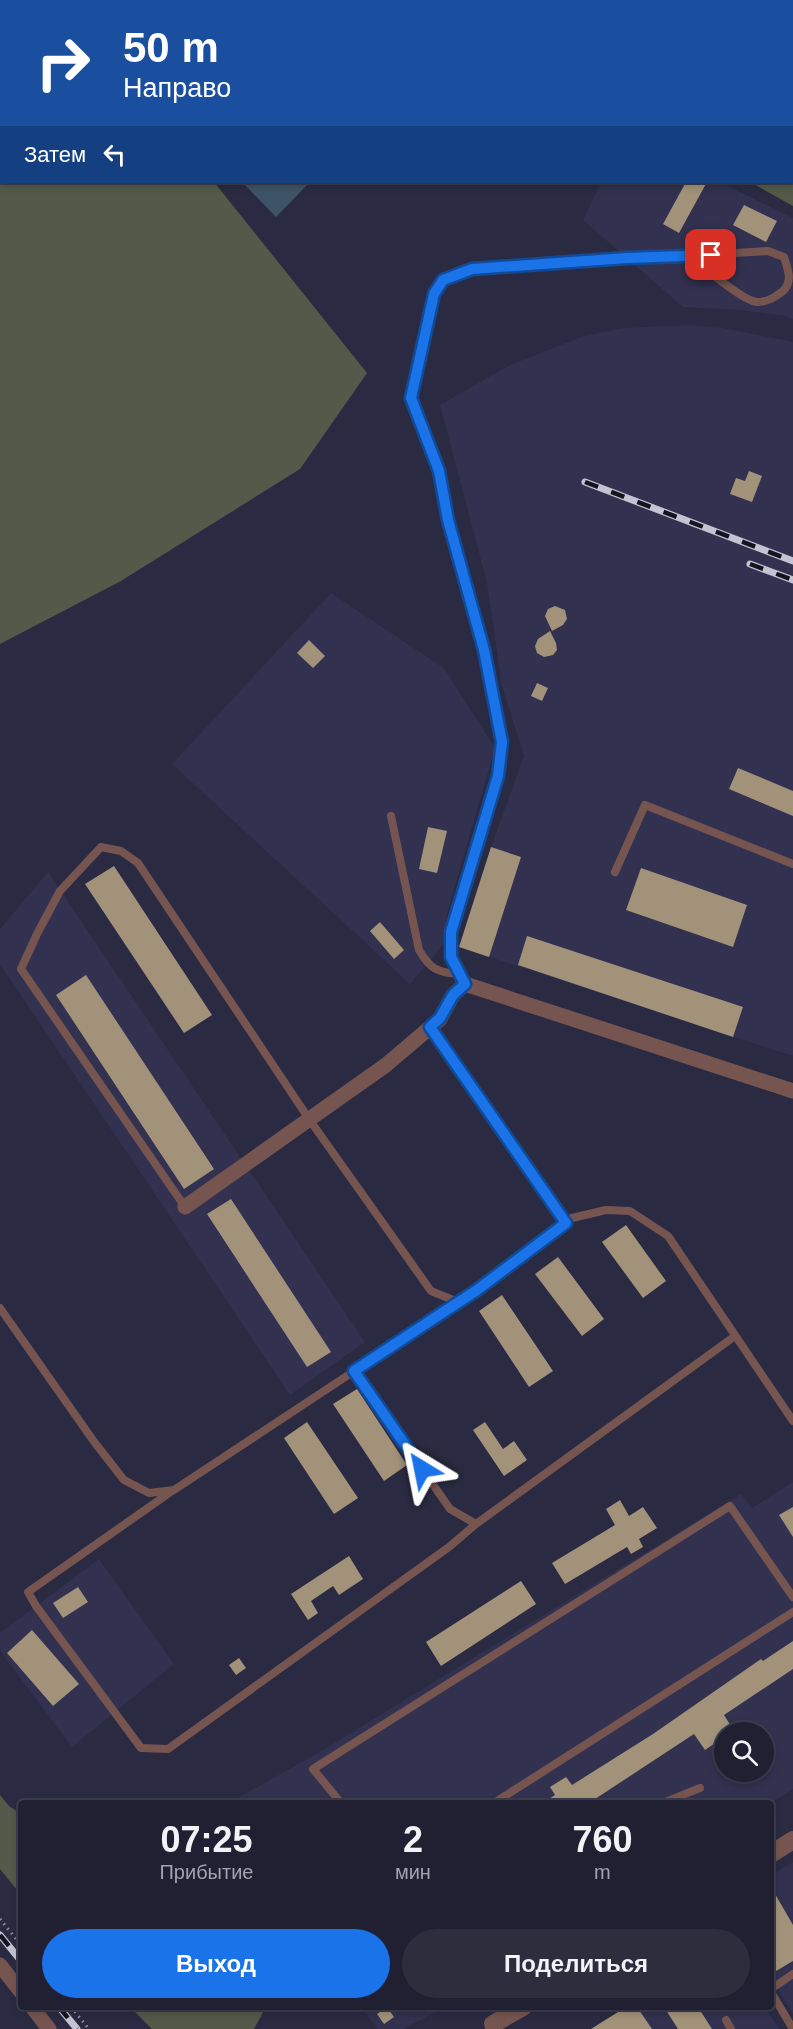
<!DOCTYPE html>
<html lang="ru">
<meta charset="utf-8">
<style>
body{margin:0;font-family:Arial,sans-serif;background:#2d2d3e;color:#f1f3f6;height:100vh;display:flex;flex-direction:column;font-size:22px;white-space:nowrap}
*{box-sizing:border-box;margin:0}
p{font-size:20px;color:#a2a3ac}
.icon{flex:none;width:33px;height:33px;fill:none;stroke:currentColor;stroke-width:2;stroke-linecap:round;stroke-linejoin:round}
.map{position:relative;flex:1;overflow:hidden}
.details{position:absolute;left:18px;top:1800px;width:756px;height:210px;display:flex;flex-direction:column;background:#202032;border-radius:6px;box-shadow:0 3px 9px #0003,0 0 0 2px #3d3e4d}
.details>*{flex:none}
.banner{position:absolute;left:0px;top:0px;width:794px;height:183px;box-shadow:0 3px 9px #0003,0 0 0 2px #3d3e4d;background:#1a4fa0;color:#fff;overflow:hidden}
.tools{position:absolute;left:714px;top:1722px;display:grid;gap:12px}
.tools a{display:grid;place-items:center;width:60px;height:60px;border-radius:50%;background:#202032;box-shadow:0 3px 9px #0003,0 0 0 2px #3d3e4d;font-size:30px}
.pin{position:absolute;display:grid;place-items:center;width:51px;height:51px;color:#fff;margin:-26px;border-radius:12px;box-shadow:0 3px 9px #0006}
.me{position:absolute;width:66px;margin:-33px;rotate:325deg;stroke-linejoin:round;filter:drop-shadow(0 0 4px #0008)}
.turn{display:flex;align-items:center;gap:21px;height:126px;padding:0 24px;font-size:27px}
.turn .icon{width:78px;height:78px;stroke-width:2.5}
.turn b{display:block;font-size:42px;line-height:51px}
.then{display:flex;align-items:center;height:57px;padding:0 24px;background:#0003;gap:12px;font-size:22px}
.eta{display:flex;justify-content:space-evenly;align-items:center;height:102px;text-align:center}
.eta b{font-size:36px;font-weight:700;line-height:42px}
.action{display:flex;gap:12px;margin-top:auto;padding:12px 24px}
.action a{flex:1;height:69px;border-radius:36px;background:#1a73e8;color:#fff;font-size:24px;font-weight:700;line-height:69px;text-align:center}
.action a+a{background:#2d2d3e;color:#f1f3f6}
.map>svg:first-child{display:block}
.built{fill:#32314f;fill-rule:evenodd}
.green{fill:#535a4a}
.water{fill:#3e5466}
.building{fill:#a3927a}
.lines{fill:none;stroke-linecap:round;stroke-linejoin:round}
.path{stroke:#9292a4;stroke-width:3;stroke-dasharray:1.5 4.5;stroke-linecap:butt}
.service{stroke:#765550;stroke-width:8}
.minor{stroke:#765550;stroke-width:15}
.tertiary{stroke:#765550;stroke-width:18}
.rail-casing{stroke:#c3c3d3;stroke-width:7}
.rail{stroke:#14141f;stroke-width:4.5;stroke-dasharray:14;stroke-linecap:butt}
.route-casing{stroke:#114b97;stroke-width:15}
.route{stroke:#1a73e8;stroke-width:10}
</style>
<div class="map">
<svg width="793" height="2029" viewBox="0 0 793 2029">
<rect width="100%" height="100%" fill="#2a2a42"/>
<path class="built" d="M601,182h119l73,36v101l-11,-4 -45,-5 -54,-3 -100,-87z
M687,325l36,3 70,14v714l-334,-109 32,-100 33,-91 -22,-70 -15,-103 -47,-178 70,-40 74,-29 39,-8z
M331,593l113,75 51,80 -48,166 -3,30 -34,40 -238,-220z
M48,872l317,470 -75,53 -290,-431v-35z
M793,1482v307l-22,14h-542l89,-50 423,-259 11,14zM724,1732h40v40h-40z
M99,1559l75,105 -102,83 -72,-96v-18z
M793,1862v152l-22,-36v-103z
M361,2007h84l-41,22h-26z
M626,2007h139l14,22h-188z"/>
<path class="green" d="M0,0h264l-1,2h-261v180h212l153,191 -67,96 -179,112 -121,63z
M438,0h194l3,1h-197z
M792,73h1v133l-43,-24h42z
M0,1795l9,11 12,8v81l-21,-26z
M130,2007h136l-12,22h-102z"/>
<path class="water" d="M286,0h115l-2,2 -115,-1z
M242,182h68l-34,35z"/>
<path class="building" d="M686,182h21l-28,51 -16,-9z
M744,205l33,16 -11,21 -33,-17z
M749,471l13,5 -10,26 -22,-8 6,-16 9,3z
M555,606l10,4 2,9 -4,6 -11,6 -7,-15 3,-7z
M550,631l6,12 1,7 -4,5 -9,2 -7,-4 -2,-7 3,-7z
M309,640l16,16 -12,12 -16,-15z
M537,683l11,5 -6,13 -11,-5z
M738,768l55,23v25l-64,-27z
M428,827l19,4 -10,42 -18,-4z
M491,847l30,10 -32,100 -30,-10z
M114,866l98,149 -28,18 -99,-149z
M641,868l106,37 -14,42 -107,-37z
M380,922l24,28 -10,9 -24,-28z
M527,936l216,71 -10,30 -215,-72z
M86,975l128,194 -30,20 -128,-194z
M231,1199l100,153 -24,15 -100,-153z
M626,1225l40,56 -23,17 -41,-56z
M558,1257l46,62 -22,17 -47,-62z
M502,1295l51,76 -24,16 -50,-76z
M357,1389l50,76 -23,16 -51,-77z
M307,1422l51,76 -24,16 -50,-76z
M485,1422l18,27 11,-8 13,19 -23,16 -31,-46z
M620,1500l9,16 14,-9 14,21 -18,11 4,8 -12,7 -4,-7 -62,37 -13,-21 63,-38 -9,-16z
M793,1507v30l-14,-22z
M349,1556l14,23 -24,16 -6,-9 -22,15 7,12 -10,7 -17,-26z
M521,1581l15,23 -95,62 -15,-24z
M78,1587l10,15 -25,16 -10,-15z
M32,1630l47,54 -26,22 -46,-53z
M793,1641v28l-69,46 10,16 -10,1v5l-19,13 -11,-16 -105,69h-46l12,-8 -5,-8 16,-10 6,8 81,-51 108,-75 2,2z
M239,1658l7,10 -10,7 -7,-10z
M771,1887l22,38v36l-22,13z
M387,2007l7,10 -10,7 -7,-10z
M626,2007h11l15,22h-61z
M664,2007h34l14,22h-34z"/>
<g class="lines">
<path class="path" d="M0,1919l21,26
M71,2007l18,22"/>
<path class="service" d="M391,816l28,134c11,19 19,23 41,24
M615,872l30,-67 148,59
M465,984l-14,-27v-25l47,-156 4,-34 -18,-92 -36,-130 -9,-49 -27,-73 21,-104 10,-14 29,-11 296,-18 16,6c4,12 9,25 -1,34 -8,6 -15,11 -26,11 -15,-1 -53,-35 -66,-46
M431,1027l135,196
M185,1207l-164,-238 16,-35 23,-43 41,-44 20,4 17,12 171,256 122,172 27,11
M0,1308l95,135 29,37 25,13 25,-3 303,-200 95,-72 34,-8 24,1 38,25 125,185
M354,1371l96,138 26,15 259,-188
M172,1491l-144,101 8,14 105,142 27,1 281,-202 27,-23
M341,1803l-28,-34 417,-263 63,91
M494,1803l299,-191
M663,1803l37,-15
M771,1989l22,-15
M771,1992l22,37
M726,2020l5,9"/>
<path class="minor" d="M185,1207l201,-142 54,-46 13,-24 12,-11 328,107
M0,1965l21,27
M32,2007l17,22"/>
<path class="tertiary" d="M771,1854l22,-14
M493,2024l30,-17"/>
<defs>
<path id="rail" d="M705,0l3,2
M730,0l3,2
M792,28l1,1
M792,39l1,1
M585,482l208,79
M750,564l43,16
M0,1935l21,26
M59,2007l18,22"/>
</defs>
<use href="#rail" class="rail-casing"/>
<use href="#rail" class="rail"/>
</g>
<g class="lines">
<defs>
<path id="route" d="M422,1469l-68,-98 123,-81 89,-67 -136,-196 10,-9 13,-23 12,-11 -14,-27v-25l47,-156 4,-34 -18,-92 -36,-130 -9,-49 -28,-73 23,-104 9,-14 29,-11 155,-11 84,-3"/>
</defs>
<use href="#route" class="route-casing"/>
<use href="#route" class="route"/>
</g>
</svg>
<div class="tools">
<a><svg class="icon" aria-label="search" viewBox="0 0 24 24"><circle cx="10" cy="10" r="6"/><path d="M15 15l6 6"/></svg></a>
</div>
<div class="pin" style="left:711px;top:255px;background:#d93025"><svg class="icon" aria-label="arrive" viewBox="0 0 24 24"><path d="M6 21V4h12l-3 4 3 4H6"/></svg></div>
<svg class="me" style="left:422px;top:1469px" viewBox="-20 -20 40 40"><path d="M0-17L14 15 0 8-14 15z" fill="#1a73e8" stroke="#fff" stroke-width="4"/></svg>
<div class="banner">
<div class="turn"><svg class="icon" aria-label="right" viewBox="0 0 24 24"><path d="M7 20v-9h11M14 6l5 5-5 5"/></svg><div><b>50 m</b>Направо</div></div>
<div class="then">Затем<svg class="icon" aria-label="left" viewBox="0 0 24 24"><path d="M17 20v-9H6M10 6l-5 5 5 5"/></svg></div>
</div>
<section class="details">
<div class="eta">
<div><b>07:25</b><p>Прибытие</p></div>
<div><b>2</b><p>мин</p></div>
<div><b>760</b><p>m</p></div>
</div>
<div class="action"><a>Выход</a><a>Поделиться</a></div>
</section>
</div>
